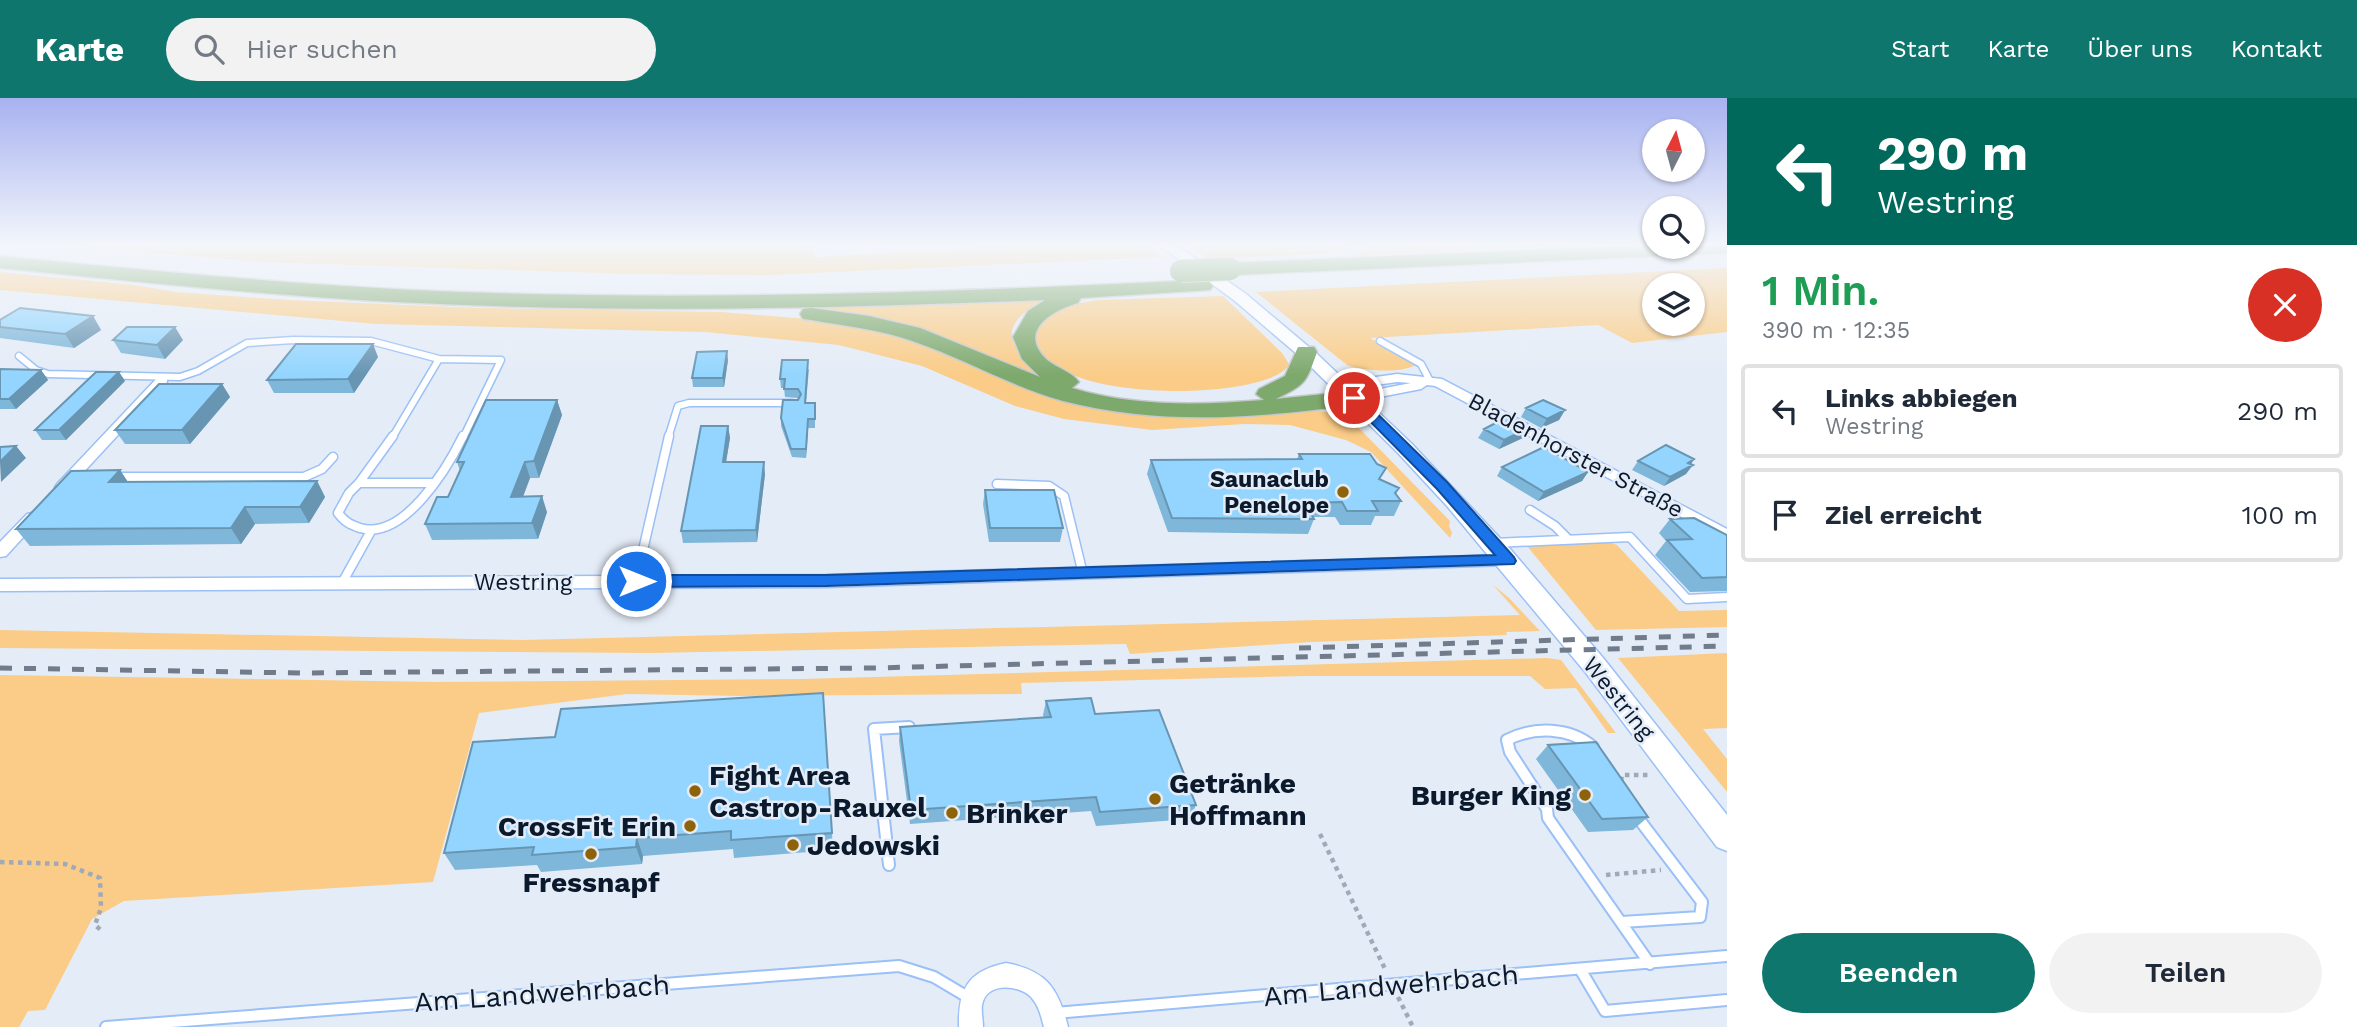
<!DOCTYPE html>
<html lang="de">
<meta charset="utf-8">
<style>
body{margin:0;font-family:"Work Sans",sans-serif;background:#f2f2f3;color:#1f2937;height:100vh;display:flex;flex-direction:column;font-size:26px;white-space:nowrap}
*{box-sizing:border-box;margin:0}
p{font-size:23px;color:#747a83}
.icon{flex:none;width:38px;height:38px;fill:none;stroke:currentColor;stroke-width:2;stroke-linecap:round;stroke-linejoin:round}
.map{position:relative;flex:1;overflow:hidden}
.sheet{display:flex;flex-direction:column;background:#fff;width:630px}
.sheet>*{flex:none}
.top-card{background:#00695c;color:#fff;overflow:hidden}
.needle{width:46px;rotate:6deg}
.fabs{position:absolute;left:1642px;top:21px;display:grid;gap:14px}
.fabs a{display:grid;place-items:center;width:63px;height:63px;border-radius:50%;background:#fff;box-shadow:0 2px 5px #0004;font-size:35px}
.pin{position:absolute;display:grid;place-items:center;width:60px;height:60px;color:#fff;margin:-30px;border:4px solid #fff;border-radius:50%;box-shadow:0 2px 7px #0007}
.me{position:absolute;width:77px;margin:-38px;rotate:90deg;stroke-linejoin:round;filter:drop-shadow(0 0 5px #0008)}
.turn{display:flex;align-items:center;gap:24px;height:147px;padding:0 35px;font-size:32px}
.turn .icon{width:91px;height:91px;stroke-width:2.5}
.turn b{display:block;font-size:49px;line-height:60px}
.round{display:grid;place-items:center;flex:none;width:74px;height:74px;border-radius:37px;background:#f2f2f3}
.head{display:flex;align-items:center;justify-content:space-between;height:119px;padding:0 35px}
h1{font-size:42px;font-weight:600;line-height:52px;color:#1e9e55}
.action{display:flex;gap:14px;margin-top:auto;padding:14px 35px}
.action a{flex:1;height:80px;border-radius:42px;background:#0f766e;color:#fff;font-size:28px;font-weight:600;line-height:80px;text-align:center}
.action a+a{background:#f2f2f3;color:#1f2937}
ul{padding:0;list-style:none}
li{display:flex;align-items:center;gap:21px;height:94px;margin:0 14px 10px;padding:0 21px;border:4px solid #e0e1e3;border-radius:7px}
li div{flex:1}
li b{display:block;font-size:26px}
li em{font-style:normal}
header{display:flex;align-items:center;gap:42px;box-sizing:border-box;height:98px;padding:0 35px;background:#0f766e;color:#fff}
header strong{font-size:33px}
nav{display:flex;gap:38px;margin-inline-start:auto;font-size:24px}
.search{width:490px;height:63px;background:#f2f2f3;display:flex;align-items:center;gap:18px;box-sizing:border-box;padding:0 24px;border-radius:38px;color:#747a83;font-size:26px}
main{display:flex;flex:1;min-height:0}
.map>svg:first-child{display:block}
.green{fill:#facc87;fill-rule:evenodd}
.lines{fill:none;stroke-linecap:round;stroke-linejoin:round}
.lane-far2-casing{stroke:#9ac0f7;stroke-width:9}
.lane-far1-casing{stroke:#9ac0f7;stroke-width:11}
.lane-casing{stroke:#9ac0f7;stroke-width:14}
.street-casing{stroke:#9ac0f7;stroke-width:3}
.secondary-casing{stroke:#9ac0f7;stroke-width:3}
.highway-casing{stroke:#c4c8cd;stroke-width:3}
.path{stroke:#9fa9b7;stroke-width:4.5;stroke-dasharray:4.5 4.5;stroke-linecap:butt}
.lane-far2{stroke:#fff;stroke-width:6}
.lane-far1{stroke:#fff;stroke-width:8}
.lane{stroke:#fff;stroke-width:10}
.street{fill:#fff;fill-rule:evenodd}
.secondary{fill:#fff;fill-rule:evenodd}
.highway{fill:#7ea96d;fill-rule:evenodd}
.rail{stroke:#707b8b;stroke-width:5;stroke-dasharray:12 12;stroke-linecap:butt}
.highway-bridge-casing{stroke:#c4c8cd;stroke-width:24;stroke-linecap:butt}
.highway-bridge{stroke:#7ea96d;stroke-width:22}
.wall{fill:#7eb7da}
.shaded-wall{fill:#6795b2}
.building{fill:#93d5fe;stroke:#6795b2;stroke-width:2}
.route{fill:#1a73e8;stroke:#114b97;stroke-width:2}
.poi-dot{fill:#8e6208;stroke:#e4ecf7;stroke-width:2.5}
.labels{text-anchor:middle;stroke-width:5;stroke-linejoin:round;paint-order:stroke}
.street-label{font-size:23px;fill:#0b192d;stroke:#e4ecf7}
.poi-label{font-size:23px;font-weight:bold;fill:#0b192d;stroke:#e4ecf7;text-anchor:end}
.near-poi-label{font-size:28px;font-weight:bold;fill:#0b192d;stroke:#e4ecf7;text-anchor:start}
.near-street-label{font-size:28px;fill:#0b192d;stroke:#e4ecf7}
</style>
<header>
<strong>Karte</strong>
<div class="search"><svg class="icon" aria-label="search" viewBox="0 0 24 24"><circle cx="10" cy="10" r="6"/><path d="M15 15l6 6"/></svg>Hier suchen</div>
<nav><a>Start</a><a>Karte</a><a>Über uns</a><a>Kontakt</a></nav>
</header>
<main>
<div class="map">
<svg width="1727" height="929" viewBox="0 0 1727 929">
<rect width="100%" height="100%" fill="#e4ecf7"/>
<path class="green" d="M58,147h755l3,12 205,-12h122l20,12 -394,18 -135,-1 -374,-12z
M1187,147h166l-15,6 -21,3 -109,5z
M1374,147h217l-233,10z
M1727,170v64l-95,11 -34,-18 -228,13 47,26c-13,10 -55,7 -70,1l-91,-73zM1654,187h38v39h-38z
M0,174l134,13 42,7 113,8 190,8 243,4 98,8 64,12 40,12 144,57c80,21 164,10 245,9l25,4 14,7 98,100 -1,5 3,7 -2,5 -79,-86 -25,-12 -56,-15 -46,-1 -92,6 -88,-11 -49,-13 -93,-40 -83,-21 -134,-13 -329,-8 -376,-34z
M1223,198l59,57 7,11c-16,40 -282,43 -252,-42l28,-16 32,-6z
M1048,200c-75,37 -17,66 24,92l-244,-79 -35,-4z
M1609,444l8,3 62,66 48,-1v17l-131,3 -69,-84z
M1493,487l16,13 31,33 -34,1 1,3 -196,7 -181,12 -4,-10 -474,9 -652,-5v-18l523,10 997,-25z
M1727,555v75l-24,1 24,30v33l-109,-134z
M1547,560l14,2 55,73h-8l-32,-45 -31,1 -15,-13h-225l-284,7 1,11 -279,2 -116,-2 -148,19 -46,169 -309,19 -32,18 -47,91 -17,1 -9,16h-19v-352l435,7 367,-3z"/>
<g class="lines">
<defs>
<path id="lane-far2" d="M1380,243l41,23 9,17
M19,258l17,14 12,4 132,3 18,-6 49,-28 46,-3 78,1 68,18
M392,340l47,-79 62,1 -38,78
M668,340l10,-32 11,-3h103"/>
<path id="lane-far1" d="M115,379h189l18,-8 11,-12
M359,385h73
M359,385l-10,10 -11,20c7,9 11,11 22,15 43,13 87,-59 103,-92
M359,385l34,-47
M997,386l52,2 15,10 19,78
M1530,412l25,16 13,13
M1494,445l136,-6 57,62 40,-2
M636,483l33,-145
M342,485l29,-52"/>
<path id="lane" d="M1593,649c-23,-20 -59,-21 -86,-7l3,12 37,57 1,9 102,146
M889,767l-15,-136 35,-2
M1622,824l78,-5 2,-15 -67,-88
M1580,871l25,42 122,-11
M1055,915l672,-57
M106,929l793,-61 35,11 37,22"/>
<path id="street" d="M1397,276l45,5 285,150v12l-292,-155 -8,-1 -6,4 -67,13 -6,-4 1,-3 62,-12 -14,-1 -56,8 -6,-4 6,-4z
M163,277l4,1v6l-100,108h-10l-2,-3 2,-3 102,-108z
M32,415l5,1 2,4 -2,4 -31,34 -6,1v-15l27,-28z
M1508,457l8,5 -8,5 -682,22 -826,4v-12l826,-4z
M1006,865c41,8 52,25 62,64h-24c-3,-11 -5,-21 -13,-30 -13,-13 -45,-15 -49,8 -1,7 1,15 1,22h-24c-1,-38 9,-56 47,-64z"/>
<path id="secondary" d="M1159,147h17l70,49 70,59 96,91 99,106 93,109 123,156v36l-10,-4 -131,-174 -139,-167 -49,-53 -94,-93 -69,-59z"/>
<path id="highway" d="M1644,147h83v8l-497,22 -7,-2 -3,-4 3,-4 7,-2z
M0,158c153,15 305,30 459,36 248,9 496,0 744,-12l7,2 3,4 -3,4 -129,8 -3,5c-25,7 -62,28 -31,57 10,8 25,12 32,22l-7,6c61,19 129,17 192,12l-8,-6 3,-5 26,-13 13,-29h16l3,5c-11,31 -11,32 -41,47l78,-8 9,2 3,5 -3,5 -9,2c-97,13 -195,21 -291,-4 -51,-14 -98,-42 -148,-59 -33,-12 -69,-16 -104,-22l-8,-1 -3,-5 3,-5 8,-1 58,8 51,12 120,49 -18,-18 -9,-22 15,-26 17,-11c-216,9 -434,13 -650,2 -132,-7 -264,-21 -395,-34z"/>
</defs>
<use href="#lane-far2" class="lane-far2-casing"/>
<use href="#lane-far1" class="lane-far1-casing"/>
<use href="#lane" class="lane-casing"/>
<use href="#street" class="street-casing"/>
<use href="#secondary" class="secondary-casing"/>
<use href="#highway" class="highway-casing"/>
<path class="path" d="M1621,683l1,-6h28
M1320,736l66,137
M0,764l65,2 35,14 1,30 -6,17 7,6
M1606,777l55,-5
M1398,899l15,30"/>
<use href="#lane-far2" class="lane-far2"/>
<use href="#lane-far1" class="lane-far1"/>
<use href="#lane" class="lane"/>
<use href="#street" class="street"/>
<use href="#secondary" class="secondary"/>
<use href="#highway" class="highway"/>
<path class="rail" d="M1299,550l428,-13
M0,570l301,5 573,-5 853,-22"/>
<defs>
<path id="highway-bridge" d="M1181,173l49,-2"/>
</defs>
<use href="#highway-bridge" class="highway-bridge-casing"/>
<use href="#highway-bridge" class="highway-bridge"/>
</g>
<path class="wall" d="M93,218l8,14 -27,18 -74,-10v-18z
M113,242h70l-18,19 -44,-6z
M378,259l-24,36h-80l-7,-13z
M728,262l-4,27h-31l-1,-9z
M0,271l41,1 7,10 -32,29h-16z
M809,271l-3,34h9v25h-7l-2,30 -14,-1 -11,-31v-8l17,-20 -13,-1 -1,-9h-3l-1,-9z
M119,274l6,9 -59,59h-24l-7,-10z
M222,286l8,13 -40,47h-65l-10,-14z
M557,302l5,15 -23,63h-9l-7,18 24,16 -9,27 -106,1 -7,-16 23,-27 12,-26 -3,-9z
M1526,310l39,2 -6,10 -18,8 -20,-11z
M728,328l2,12 -4,24 39,12 -8,68 -74,1 -2,-12z
M1484,331l41,8 -26,12 -21,-11z
M1299,356l81,26 19,8 -3,6 5,7 -7,15h-19l-4,9h-31l-5,-8h-22l1,2 -6,15 -140,-2 -21,-58 4,-14 146,-1z
M1694,361l-8,15 -22,12 -32,-16 6,-9z
M1502,369l86,5 -6,9 -44,20 -41,-25z
M120,372l8,12 189,-1 8,16 -16,26 -54,1 -14,20 -211,2 -14,-17z
M985,392l78,38 -3,14h-71l-6,-38z
M1670,421l57,16v56l-37,1 -35,-37 11,-14 -7,-8z
M1046,603l49,13 101,91 -6,14 -94,7 -5,-15 -181,13 -11,-83 1,-14 144,-9 -1,-3z
M473,644l359,91 1,17 -99,8 -1,-9 -90,7 -1,8 -101,8 -4,-7 -82,5 -11,-17z
M1548,647l100,72 -15,13 -45,2 -52,-73z"/>
<path class="shaded-wall" d="M93,218l8,14 -27,18 -9,-14z
M175,229l8,13 -18,19 -8,-14z
M373,246l5,13 -24,36 -6,-14z
M727,253l1,9 -4,27 -1,-9z
M41,272l7,10 -32,29 -7,-10z
M119,274l6,9 -59,59 -7,-10z
M222,286l8,13 -40,47 -8,-14z
M557,302l5,15 -23,63 -5,-17z
M1565,312l-6,10 -18,8 6,-9z
M808,321v9l-2,30v-9z
M728,328l2,12 -6,36 -1,-12z
M1530,329l-5,10 -26,12 5,-9z
M16,348l10,12 -25,24 -1,-20z
M1694,361l-6,9 5,-3 -7,9 -22,12 6,-9 18,-14z
M525,364l5,16 -13,35 -6,-16z
M764,364l1,12 -8,68 -1,-12z
M120,372l11,17 -22,-5z
M1588,374l-6,9 -44,20 6,-9z
M317,383l8,16 -16,26 -9,-16z
M542,398l5,16 -9,27 -6,-16z
M245,409l10,17 -14,20 -10,-16z
M637,740l6,18 -1,8 -6,-17z"/>
<path class="building" d="M20,210l73,8 -28,18 -65,-7v-7z
M127,229h48l-18,18 -44,-5z
M296,246h77l-25,35 -81,1z
M727,253l-4,27h-31l5,-26z
M782,262h26l-3,43h10v16h-7l-2,30h-15l-10,-31 2,-18h15l3,-6 -3,-5h-14l1,-10h-5z
M0,271l41,1 -32,29h-9z
M96,274h23l-60,58h-24z
M159,286h63l-40,46h-67z
M486,302h71l-23,61 -9,1 -14,35 31,-1 -10,27 -107,1 12,-27h11l16,-35h-7z
M1543,302l22,10 -18,9 -21,-11z
M1509,318l21,11 -26,13 -20,-11z
M701,328h27l-5,36h41l-8,68 -75,1z
M1666,347l28,14 -6,4 5,2 -23,12 -32,-16z
M16,348l-16,16v-15z
M1544,349l44,25 -44,20 -42,-25z
M1299,356h71l7,10 9,4 -7,11 20,9 -4,5 6,8h-29l6,10h-31l-5,-9 -37,1 9,16 -142,-1 -21,-58 151,-1z
M120,372l-11,12 208,-1 -17,26h-55l-14,21 -215,1 55,-58z
M985,392h69l9,38h-73z
M1694,420l33,17v42l-25,1 -35,-38 25,-1 -22,-20z
M823,595l9,140 -101,7v-9l-94,7 -1,9 -104,8 2,-8 -90,6 29,-111 82,-5 6,-28z
M1091,600l4,16 64,-4 37,95 -96,7 -4,-15 -185,13 -11,-83 151,-10 -5,-16z
M1596,644l52,75 -46,2 -54,-74z"/>
<linearGradient id="sky" x2="0" y2="1"><stop stop-color="#a7b2f0"/><stop offset="0.53" stop-color="#f3f6fb"/><stop offset="1" stop-color="#f3f6fb" stop-opacity="0"/></linearGradient>
<rect width="1727" height="277" fill="url(#sky)"/>
<path class="route" d="M1354,296l4,1 89,87 67,75 2,4 -2,3 -688,22 -190,1 -8,-6 8,-6h190l669,-20 -58,-66 -88,-89 -2,-2z"/>
<g class="poi-dot">
<circle cx="1343" cy="394" r="7"/>
<circle cx="695" cy="693" r="7"/>
<circle cx="1585" cy="697" r="7"/>
<circle cx="1155" cy="701" r="7"/>
<circle cx="952" cy="715" r="7"/>
<circle cx="690" cy="728" r="7"/>
<circle cx="793" cy="747" r="7"/>
<circle cx="591" cy="756" r="7"/>
</g>
<g class="labels">
<g class="street-label">
<text transform="translate(1576 357) rotate(28)" y="8">Bladenhorster Straße</text>
<text x="523" y="492">Westring</text>
<text transform="translate(1619 600) rotate(51)" y="8">Westring</text>
</g>
<g class="poi-label">
<text x="1329" y="389">Saunaclub<tspan x="1329" dy="26">Penelope</tspan></text>
</g>
<g class="near-poi-label">
<text x="709" y="687">Fight Area<tspan x="709" dy="32">Castrop-Rauxel</tspan></text>
<text x="1169" y="695">Getränke<tspan x="1169" dy="32">Hoffmann</tspan></text>
<text x="1571" y="707" text-anchor="end">Burger King</text>
<text x="966" y="725">Brinker</text>
<text x="676" y="738" text-anchor="end">CrossFit Erin</text>
<text x="807" y="757">Jedowski</text>
<text x="591" y="794" text-anchor="middle">Fressnapf</text>
</g>
<g class="near-street-label">
<text transform="translate(1391 887) rotate(-5)" y="10">Am Landwehrbach</text>
<text transform="translate(542 895) rotate(-4)" y="10">Am Landwehrbach</text>
</g>
</g>
</svg>
<div class="fabs">
<a><svg class="needle" viewBox="-14 -14 28 28"><path d="M0-13l5 13h-10z" fill="#e53935"/><path d="M0 13l5-13h-10z" fill="#747a83"/></svg></a>
<a><svg class="icon" aria-label="search" viewBox="0 0 24 24"><circle cx="10" cy="10" r="6"/><path d="M15 15l6 6"/></svg></a>
<a><svg class="icon" aria-label="layers" viewBox="0 0 24 24"><path d="M12 4l9 5-9 5-9-5zM3 14l9 5 9-5"/></svg></a>
</div>
<div class="pin" style="left:1354px;top:300px;background:#d93025"><svg class="icon" aria-label="arrive" viewBox="0 0 24 24"><path d="M6 21V4h12l-3 4 3 4H6"/></svg></div>
<svg class="me" style="left:636px;top:483px" viewBox="-20 -20 40 40"><circle r="17" fill="#1a73e8" stroke="#fff" stroke-width="3"/><path d="M0-11L8 9 0 5-8 9z" fill="#fff"/></svg>
</div>
<section class="sheet">
<div class="top-card">
<div class="turn"><svg class="icon" aria-label="left" viewBox="0 0 24 24"><path d="M17 20v-9H6M10 6l-5 5 5 5"/></svg><div><b>290 m</b>Westring</div></div>
</div>
<div class="head"><div><h1>1 Min.</h1><p>390 m · 12:35</p></div><a class="round" style="background:#d93025;color:#fff"><svg class="icon" aria-label="close" viewBox="0 0 24 24"><path d="M6 6l12 12M18 6L6 18"/></svg></a></div>
<ul>
<li><svg class="icon" aria-label="left" viewBox="0 0 24 24"><path d="M17 20v-9H6M10 6l-5 5 5 5"/></svg><div><b>Links abbiegen</b><p>Westring</p></div><em>290 m</em></li>
<li><svg class="icon" aria-label="arrive" viewBox="0 0 24 24"><path d="M6 21V4h12l-3 4 3 4H6"/></svg><div><b>Ziel erreicht</b></div><em>100 m</em></li>
</ul>
<div class="action"><a>Beenden</a><a>Teilen</a></div>
</section>
</main>
